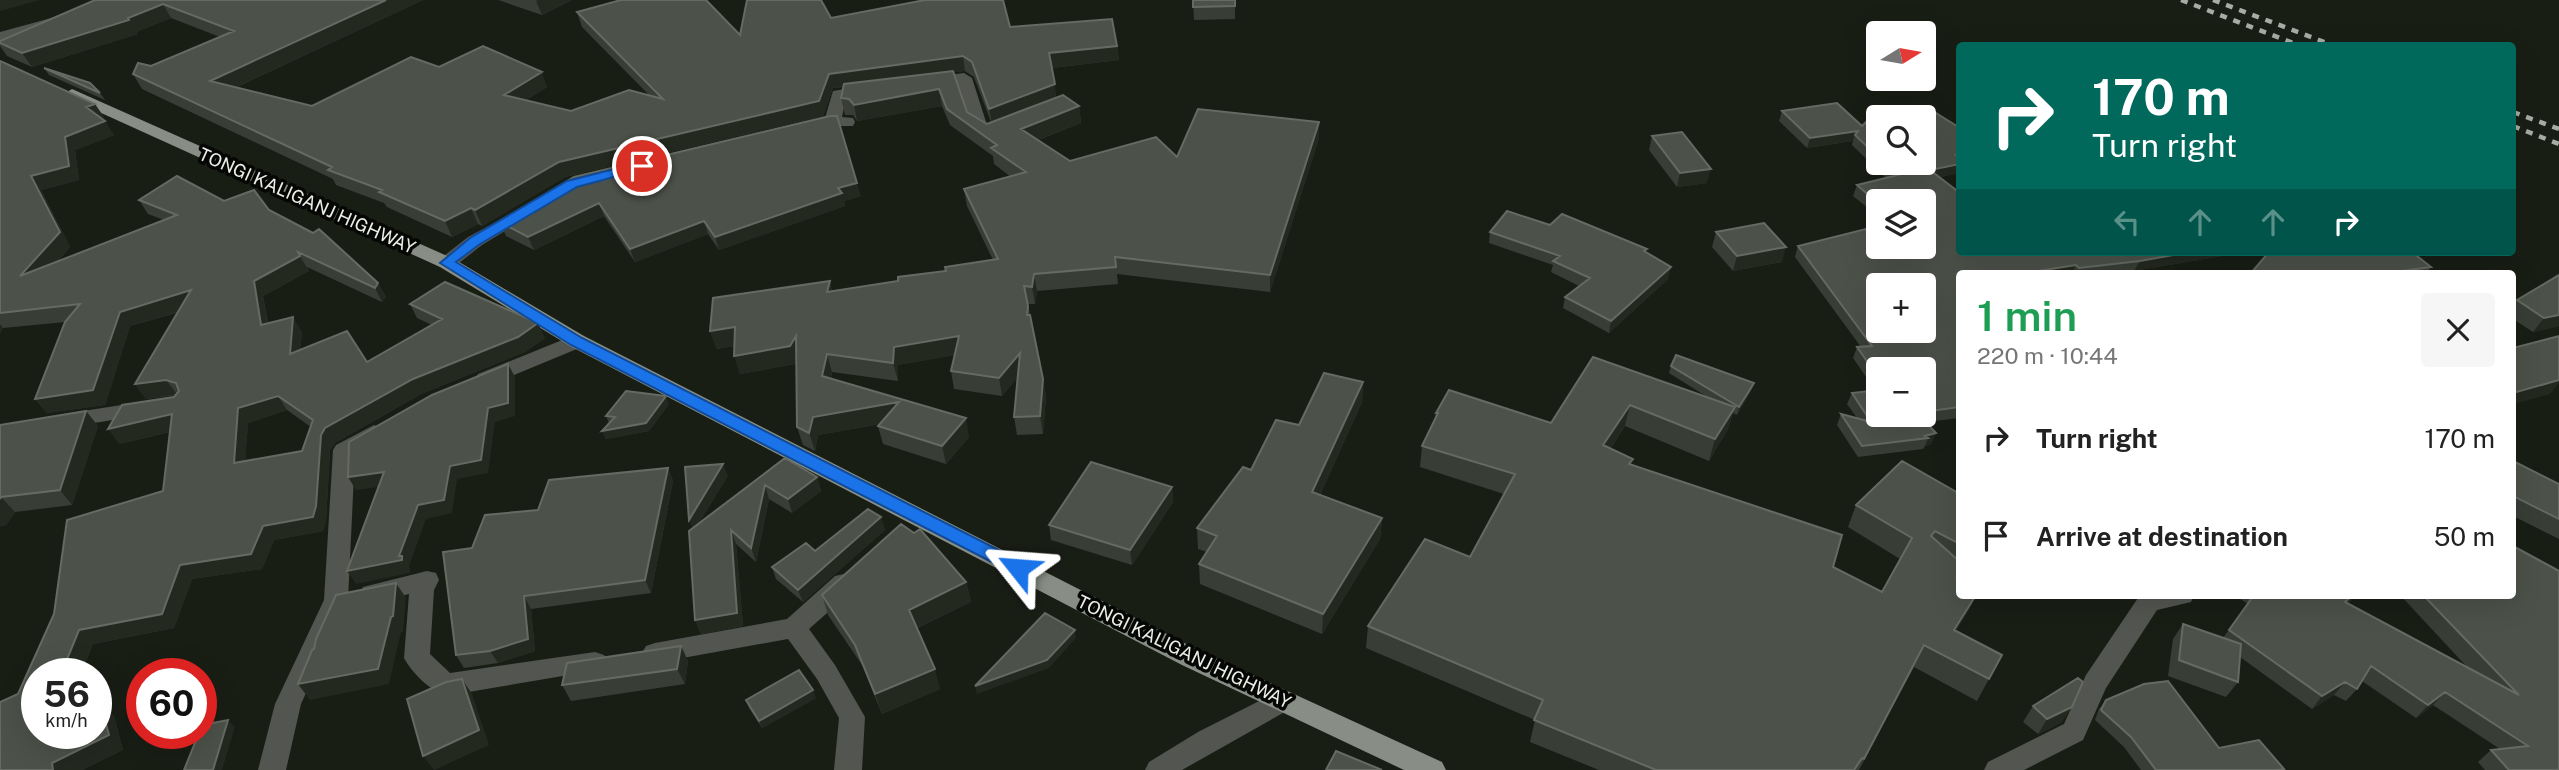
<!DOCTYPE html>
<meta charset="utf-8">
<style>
body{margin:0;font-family:"Public Sans",sans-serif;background:#f6f6f6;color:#222;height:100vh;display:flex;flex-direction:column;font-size:26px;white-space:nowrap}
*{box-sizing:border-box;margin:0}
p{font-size:23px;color:#767676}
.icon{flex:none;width:38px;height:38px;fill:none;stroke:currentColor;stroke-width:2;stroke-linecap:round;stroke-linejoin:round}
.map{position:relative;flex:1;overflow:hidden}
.side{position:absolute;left:1956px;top:270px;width:560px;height:329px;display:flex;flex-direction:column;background:#fff;border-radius:7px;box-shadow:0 7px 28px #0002}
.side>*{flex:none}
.top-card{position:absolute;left:1956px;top:42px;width:560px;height:214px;border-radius:7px;box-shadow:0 7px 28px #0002;background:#00695c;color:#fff;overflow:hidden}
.needle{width:46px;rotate:79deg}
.buttons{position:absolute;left:1866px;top:21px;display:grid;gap:14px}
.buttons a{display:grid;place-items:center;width:70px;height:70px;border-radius:7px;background:#fff;box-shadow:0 7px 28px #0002;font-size:35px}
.speed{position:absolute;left:21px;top:658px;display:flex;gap:14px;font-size:35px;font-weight:700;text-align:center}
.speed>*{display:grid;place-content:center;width:91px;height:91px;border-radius:50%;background:#fff;box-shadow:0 7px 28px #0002;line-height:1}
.speed small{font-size:18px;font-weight:400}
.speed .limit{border:10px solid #d22;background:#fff;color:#111}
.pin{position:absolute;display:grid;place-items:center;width:60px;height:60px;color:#fff;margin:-30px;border:4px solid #fff;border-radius:50%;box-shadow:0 2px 7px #0007}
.me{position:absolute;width:77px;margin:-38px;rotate:298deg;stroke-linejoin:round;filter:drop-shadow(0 0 5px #0008)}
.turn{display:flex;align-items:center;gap:24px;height:147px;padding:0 21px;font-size:32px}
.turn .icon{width:91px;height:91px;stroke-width:2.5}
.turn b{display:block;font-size:49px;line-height:60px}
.lanes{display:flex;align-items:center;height:66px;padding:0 21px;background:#0003;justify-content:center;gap:35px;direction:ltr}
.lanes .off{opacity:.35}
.round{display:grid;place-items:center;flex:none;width:74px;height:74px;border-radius:7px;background:#f6f6f6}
.headline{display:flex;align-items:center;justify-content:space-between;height:119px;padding:0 21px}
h1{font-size:42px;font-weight:600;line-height:52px;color:#1e9e55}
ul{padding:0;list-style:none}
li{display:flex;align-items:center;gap:21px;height:98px;padding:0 21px}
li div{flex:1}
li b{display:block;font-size:26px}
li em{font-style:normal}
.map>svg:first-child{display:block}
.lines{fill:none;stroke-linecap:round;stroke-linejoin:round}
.minor{fill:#525550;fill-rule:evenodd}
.major{fill:#888e85;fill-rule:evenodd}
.rail{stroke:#a8aca5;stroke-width:4.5;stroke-dasharray:7 7;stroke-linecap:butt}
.wall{fill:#383e36;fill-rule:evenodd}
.shaded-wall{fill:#242920}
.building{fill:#4c5149;stroke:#656a62;stroke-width:2;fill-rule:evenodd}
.route{fill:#1a73e8;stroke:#114b97;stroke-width:2}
.labels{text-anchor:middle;stroke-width:7;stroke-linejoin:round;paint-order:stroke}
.street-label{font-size:18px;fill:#ebefe9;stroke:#060705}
</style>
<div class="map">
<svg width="2559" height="770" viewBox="0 0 2559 770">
<rect width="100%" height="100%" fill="#191e15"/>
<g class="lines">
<path class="minor" d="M55,17l5,1 2,3 -2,3 -60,18v-10z
M964,73l8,5 15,47 13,3 2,4 -2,4 -11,2 -15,-6 -16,-48 -30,4 -8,-5 8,-5z
M869,85l8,5 -2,3 -29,5 -4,19 11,1 2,4 -2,4h-20l-22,5 -8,-5 2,-4 20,-4 8,-27z
M524,207l9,5 -3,4 -48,29 -28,22h-14l-2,-4 2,-4 28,-22z
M577,334l7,2 3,5 -3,5 -92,38h-14l-3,-5 3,-5z
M147,401l8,2 3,5 -3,5 -91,15 -8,-2 -3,-5 3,-5 8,-2z
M374,425l8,3 3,5 -3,5 -27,16 -7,146 -47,104 -15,66h-28l17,-66 49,-104 9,-150 3,-5z
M427,571l9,2 3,7 -5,10 -4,64 20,19 145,-21 9,3 4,7 -4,7 -159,27c-15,-6 -33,-23 -41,-38l5,-64 -37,10 -9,-3 -3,-7 3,-7z
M844,574l9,2 3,7 -3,7 -44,39 26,36 30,52 -3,53h-28l5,-52 -22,-39 -29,-40 -133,24 -9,-3 -4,-7 4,-7 9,-3 132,-24 48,-43z
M2140,595h54l-3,7 -34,8 -51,78 -23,52 -59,30h-40l4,-8 76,-38 22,-49z
M1281,690l9,3 4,8 -4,8 -108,61h-37l4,-8 49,-30z"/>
<path class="major" d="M72,89l382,170 130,77 616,315 242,111 4,8h-42l-222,-105 -612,-319 -130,-79 -374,-170 -2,-3z"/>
<path class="rail" d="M2181,0l120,46
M2213,0l122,46
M2513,112l46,17
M2513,126l46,18"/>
</g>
<path class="wall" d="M95,0h328l-186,87 75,19 127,-39 108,20 -21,13 45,11 79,-15 -68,-69 -5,-15 163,23 91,-17 179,9 107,19 2,14 -67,8 4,29 23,9 2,17 -43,17 32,21 107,-4 142,-19 -49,154 -153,-18 1,10 -81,7 -2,13h-7l18,92 -3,38 -26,1 -3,-18 3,-39 -15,18 -48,-7 -3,-18 3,-16 -56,10v16l-66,-9 -1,6 138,59 -23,27 -63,-20 -5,-18 2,-2 -62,11 -3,16 -12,-6 -6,-18v-65l-2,2 -55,10 -6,-28 -17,3 -7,-18 123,-40 65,-10 95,-21 -26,-54 -3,-17 47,-12 -17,-13 -1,-8 -43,-31 -8,-19 -85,15 -4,-6h-8l-4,-17 3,-11 -11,1 -10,28 -258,61 -83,49 -4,-2 -26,13 -65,-30 -3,-4 -48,-18 -3,-6 -191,-90 -9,-15 87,-37 -49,-19 -35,14 2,2 -106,33 -25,-11 -7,-10v-5zM965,71l9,6 17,45 -4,2 -20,-12 -13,-40z
M498,0h74l-30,15z
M1193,0h42v19l-41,1z
M0,61l104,56 -3,1 13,17 -39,15 4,30 -38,10 29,57 -13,15 107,-42 -16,-6 -9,-14 85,1 45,9 109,73 8,14 -4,5 -75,-35 2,4 -46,25 5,27 34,9 -2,18 67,12 65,-37 -15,-7 -7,-14 135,34 -20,14 -104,42 -86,49 -5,7 -4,71 -3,10 -49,9 -12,29 -70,10 -18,49 -81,16 -12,30h-44v59l77,-17 9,34 -41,20h-82l18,-76 145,-203 7,-59 -51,12 57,-49 -30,4 -11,-15 44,-72 -49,14 -25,79 -58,8 -12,-14 30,-77 -62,6 -3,5zM287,410l24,17 -9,24 -57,10 3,-38z
M44,68l56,25 5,7 -56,-25z
M1782,111l80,15 16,5v32h45l37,10 -20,4 20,75h286l-125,21h-161v145l-34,4 10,11 -5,11 -6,2 -2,3 -65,8 -21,-32 4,-11 16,4 -10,-14 5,-11 23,-3 -22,-32 4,-11h4l-66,-90 3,-11 80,1 45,-46h-45v15l-25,-20 4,-11 29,-7 -34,-33 1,-4 -46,7 -28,-27zM1878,369h45v46h-45z
M1652,136l55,47 -30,4 -28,-37z
M574,177l287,19 -17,5 1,5 -126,44 -11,-16 -73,28 -31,-46 -70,34 -28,-14 -6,-14z
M1550,225l96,28 22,26 -59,54 -46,-25 2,-11 14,-11 -28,-14 2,-7 -64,-22 1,-11z
M1716,232l66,30 -49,9 -21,-24z
M2431,267l-4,6h-176z
M2559,275v51l-26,6 -20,-13v-14l4,-5z
M1593,357l116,41 -40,-25 2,-7 83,17 -3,8 -14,24 -4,-2 -5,16 -19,32 -84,-35 -14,22 20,17 251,127 18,-33 -52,-32 8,-22 104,-11v101h17l-21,36 46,24 -25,46 -63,-34 -55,103h-260l-69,-28 5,-22 -169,-72 2,-22 102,-69 34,-63 -84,-27 2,-21 13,-26 1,-7 115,10z
M1363,382l-1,20 -42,93 62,23 -2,21 -58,95 -122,-50 -1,-20 8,-12 -9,-3 -1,-21 54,-58 48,-45z
M669,404l-20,27 -43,8 -4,-8 7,-8 -3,-7z
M86,411l12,15 -26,79 -57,7 -9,13 -6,1v-101z
M785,458l32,19 4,14 -29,22 -23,-14 -13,63 -20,-18 7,82 -42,8 -6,-14 -3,-92 36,-52 -29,46z
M2513,461l46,23v55l-46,-23z
M668,468l5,13 -22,112 -120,16 4,42 -37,12 -34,5 -8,-13 16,-107 66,-38z
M1172,487l1,15 -41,63 -81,-25 -2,-15z
M881,517l4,13 -82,72 -27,-23 -4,-12 43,-16z
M966,582l5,20 -54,26 23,61 -58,25 -20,-49 -34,-50 -6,-20z
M2234,595h123l-10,9 122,65 -69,-74h113l46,175h-74l-7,-8 13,-12 9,-1 -67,-44 -17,13 -54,-37 -5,8 -11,12 -12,-6 -22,14 -72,-52 -2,25 -12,15 -58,-21 5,-37 10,-15 40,14 25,-34z
M681,646l7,15 -3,23 -114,17 -9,-16z
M816,698l-54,30 -13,-20 -3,-8z
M2106,700l113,48 65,21 -1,1h-142l-17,-23 -29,-27 4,-11z
M2033,706l29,16 -24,12 -15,-12z"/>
<path class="shaded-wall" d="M0,0h40l-40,11z
M386,0h37l-204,95 -9,-14z
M538,0h34l-30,15 -6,-14z
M163,4l8,14 -35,14 -8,-14z
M129,20l9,14 -106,33 -10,-14z
M1117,46l2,14 -68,8 -2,-15z
M963,56l2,15 -132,17 -10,28 -258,61 -83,49 -7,-16 84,-48 270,-88z
M542,72l5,15 -36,22 -7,-14z
M1055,84l1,14 -64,26 -3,-15z
M939,89l3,17 -85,15 -3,-16z
M95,104l9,13 -10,4 -8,-14z
M1079,106l2,17 -57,22 -3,-16z
M105,121l9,14 -39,15 4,30 -38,10 29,57 -39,43 -11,-14 11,-100 34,-39z
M1319,122v16l-49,154v-17z
M1858,131l-3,4 -2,6 -46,7 3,-10z
M1960,154v19l-34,7 4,-10 26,-15z
M1711,169l-4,14 -30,4 3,-14z
M857,183l4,13 -17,5 1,5 -126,44 -4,-13 123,-49z
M599,203l5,13 -70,34 -6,-13z
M471,208l7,16 -26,13 -7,-16z
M704,221l4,13 -73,28 -5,-13z
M1786,247l-4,15 -49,9 4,-15z
M2190,252h56l-112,19 6,-10z
M300,256l9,15 -46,25 7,43 -9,-14 -7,-44z
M2076,265l-4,8h-46z
M1671,267l-3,12 -59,54 2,-12z
M1034,274l3,17 -2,13 -3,-17z
M830,281l5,18 -8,-7z
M378,283l8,14 -4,5 -7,-14z
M191,290l10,15 -71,21 -25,79 -58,8 -12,-14 85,-87z
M2559,315v11l-26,6 11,-14z
M293,317l9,15 -3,36 -9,-14z
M538,323l7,15 -20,14 -104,42 -86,49 -5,7 -4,71 -3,10 -49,9 -12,29 -70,10 -18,49 -81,16 -12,30h-20l18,-44 101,-65 83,-39 62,-98 88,-49z
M0,324l3,4 -3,5z
M735,327l6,18 -24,4 -7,-18z
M796,336l6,18 -7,10 -55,10 -6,-18z
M959,336l3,18 -64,11v16l-5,-18 1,-16z
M1020,353l3,18 -21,25 -3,-18z
M827,354l5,18 -5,22 -5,-18z
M508,364l7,13v39l-20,6 -7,51 -31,6 -5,34 -26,6 -17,47 1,3v4l-54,11 -9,-13 52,-15 19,-51 32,-39 38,-58z
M1043,379l3,17 -3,38 -3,-18z
M166,380l11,14 -31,5 -11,-15z
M2559,380v3l-9,11 -37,10v-11z
M1363,382l-1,20 -50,111v-21z
M1754,383l-3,8 -14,24 2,-8z
M278,396l9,14 -39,13 -4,55 -10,-15 4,-55z
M666,396l3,8 -20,27 -43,8 -4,-8z
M899,402l5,18 -86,15 -3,16 -6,-18 4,-16z
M1630,405l-5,21 -26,40 4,-21z
M1735,407l-7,22 -19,32 6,-22z
M86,411l12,15 -26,79 -12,-15z
M172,414l10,15 -63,15 -11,-15z
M966,418l3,19 -23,27 -4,-18z
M1936,433l-5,11 -6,2 3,-8 -3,-2z
M723,464l5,12 -34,56 -5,-12z
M668,468l5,13 -22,112 -6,-13z
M384,472l8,13 -36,5 -8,-13z
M817,477l4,14 -29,22 -4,-14z
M765,485l4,14 -13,63 -5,-14z
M1172,487l1,15 -41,63 -2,-15z
M1,497l14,15 -9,13 -6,1v-27z
M881,517l4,13 -82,72 -5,-12z
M1382,518l-2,21 -58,95 1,-20z
M731,530l5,14 7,82 -42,8 -6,-14z
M966,582l5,20 -57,27 -5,-19z
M396,583l10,15 -3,34h-2l-12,52 -79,16 -12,-16z
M1976,595l-7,15 -26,42 11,-22z
M2353,595h4l-23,20 11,-13z
M524,596l7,13 4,42 -37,12 -8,-12z
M1075,630l1,8 -27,30 -72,26 -2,-8z
M681,646l7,15 -3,23 -8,-15z
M935,669l5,20 -58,25 -7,-20z
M462,679l10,15 17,51 -55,25 -11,-14z
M2345,682l-11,13 -22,14 10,-13z
M813,690l3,8 -54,30 -3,-7z
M2445,692l-12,13 -17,13 12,-13z
M100,702l14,14 9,34 -41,20h-29l-1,-7z
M2072,707l-10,15 -24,12 9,-15z
M228,720l7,7 -13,43h-9z"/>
<path class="building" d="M95,0h291l-176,81 102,25 99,-49 28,10 44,-21 59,26 -38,23 67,16 58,-21 34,9 -86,-87 44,-12h85l34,35 7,-35h74l10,18 94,-18h78l7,27 102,-8 5,27 -68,7 6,31 -66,25 -17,-47 -9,-6 -134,18 -10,27 -260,61 -84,48 -4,-2 -26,13 -66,-29 3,-2 -54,-20 4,-3 -199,-93 5,-11 13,3 83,-35 -71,-27 -35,14 1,2 -107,33 -22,-10v-2z
M1193,0h42v6l-42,1z
M0,61l95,43 -9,3 19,14 -40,16 4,29 -38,10 29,56 -40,44 157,-61 -38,-15 38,-24 47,25 30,-11 15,20 44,23 6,-4 59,54 -3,5 -77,-36 2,4 -46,25 7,44 32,-8 -3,37 57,-23 20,31 75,-43 -32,-15 35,-22 93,41 -20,14 -105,42 -88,49 -4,7 -5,71 -3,11 -50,9 -12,28 -71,11 -18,49 -83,16 -18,44h-24v59h59v-29l4,-2 9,33 -57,28 1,7h-53v-68l18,-8 36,-80 13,-94 96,-29 9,-77 -64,15 14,-24 52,-8 5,-6 -3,-8 -10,-3 -31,4 56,-94 -71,22 -27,78 -58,9 30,-77 15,-18 -80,9zM278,396l35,24 -11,31 -68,12 4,-55z
M44,68l46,15 10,10z
M953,71l14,41 20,12 76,-29 16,11 -58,23 49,32 86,-24 21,20 21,-48 121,13 -49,153 -155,-18 1,10 -82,7 -2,13 -8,-1 4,20 -1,9h3l13,64 -3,37 -26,1 6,-64 -21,25 -48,-7 8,-35 -65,11 -1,16 -66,-9 -5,22 144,42 -24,28 -64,-20 21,-24 -86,15 -4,16 -12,-6 -1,-91 -6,10 -56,10 1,-29 -25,4 3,-33 117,-17 -3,11 71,-11v-4l48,-6 -1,-4 53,-8 -34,-70 62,-17 -35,-24 6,-3 -50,-36 -8,-20 -85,16 -5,-6 -8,-1 3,-14z
M1837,103l25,23 4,-4 12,9v26l-23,-22 3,-4 -48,7 -28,-27z
M1936,113l24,15v26l-4,1 4,3v6l-30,6 30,23v59h230l-50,9 -61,7 -3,-3 -50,8h-66v134l-37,5v-43h-45v8l-21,-30 15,-1 -74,-100 80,-20v21h45v-46h-45v2l-21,-18 41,-10 -14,-12h39v-46zM1878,285h45v46h-45z
M830,116h7l20,67 -19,5 4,5 -127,44 -11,-16 -74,28 -31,-46 -71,34 -28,-15 74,-45z
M1682,132l29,37 -31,4 -28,-37z
M1507,211l43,14 12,-11 85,35 -3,2 27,16 -60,54 -46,-24 25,-19 -37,-17 7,-5 -70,-24z
M1764,223l22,24 -49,9 -21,-24z
M2269,252h143l19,15 -44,6h-136z
M2559,275v40l-15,3 -27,-18z
M2559,336v44l-46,13v-45z
M1676,355l78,28 -15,24 -68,-41z
M1593,357l142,50 -20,32 -85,-34 -27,40 30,14 -4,5 213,71 -9,32 49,25 30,-54 -56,-33 46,-44 58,33v50l-25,-13 -4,5 29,26v13l-3,2 3,1v17h16l-22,35 48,25 -13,24 -65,-34 -60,114 -2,-1 -8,12h-198l-122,-50 9,-20 -175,-74 57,-87 45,18 45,-83 -93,-28 16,-33h-2l13,-23 102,33z
M508,364v39l-20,5 -7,52 -31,6 -6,34 -26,5 -19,51h3v4l-55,11 37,-99 -36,5 1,-35 83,-47z
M1324,373l39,9 -51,110 70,26 -59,96 -124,-50 18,-28 -20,-8 46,-61 8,3 25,-50 23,5z
M1878,390v25h41l17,18 -11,3 3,2 -66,8 -21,-32 30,8 -19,-29z
M626,391l40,5 -20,27 -44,8 13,-14 -9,-1z
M86,411l-26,79 -59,7 -1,2v-74z
M785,458l32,19 -29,22 -23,-14 -14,63 -20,-18 6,83 -42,7 -6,-89z
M2513,461l46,23v35l-46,-23z
M1091,462l81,25 -42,63 -81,-25z
M723,464l-34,56 -4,-53z
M668,468l-23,112 -121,16 4,43 -38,12 -34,4 -13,-103 29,-4 13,-33 53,-5 11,-30z
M868,509l13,8 -83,73 -26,-23 34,-24 9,8z
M901,524l13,9 6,-4 46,53 -57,28 26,59 -60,25 -20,-49 -33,-50z
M2513,546l46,25v199h-50l-18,-20 37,-4 -83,-54 -17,13 -57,-39 -14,23 -12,-7 -23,14 -93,-66 25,-35h99l-8,7 174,93 -96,-100h90z
M396,583l-3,33 -2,1 -13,52 -80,15 14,-34 2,-1 2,-10 20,-44z
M1045,613l30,17 -28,30 -72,26z
M2183,624l58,20 -3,38 -59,-22z
M681,646l-4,23 -115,16 5,-22z
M799,670l14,20 -54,31 -13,-21z
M2078,678l5,4 -11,25 -25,12 -14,-13z
M462,679l17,51 -56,26 -16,-57 39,-17z
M2168,681l51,67 40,-8 25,29 -7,1h-121l-25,-33 -30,-27 5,-10 38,-16z
M228,720l-15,50h-29l15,-37h2l1,-8z
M1336,751l46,19h-56z"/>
<path class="route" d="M642,162l7,4 -2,2 -70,19 -97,57 -24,18 126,76 442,225 3,5 -3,4h-13l-440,-227 -131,-82 30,-25 97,-57z"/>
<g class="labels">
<g class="street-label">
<text transform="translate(307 201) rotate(24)" y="6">TONGI KALIGANJ HIGHWAY</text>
<text transform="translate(1184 652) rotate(26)" y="6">TONGI KALIGANJ HIGHWAY</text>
</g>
</g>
</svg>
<div class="buttons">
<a><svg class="needle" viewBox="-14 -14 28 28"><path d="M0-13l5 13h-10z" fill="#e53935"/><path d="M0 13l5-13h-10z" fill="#767676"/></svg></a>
<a><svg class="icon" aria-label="search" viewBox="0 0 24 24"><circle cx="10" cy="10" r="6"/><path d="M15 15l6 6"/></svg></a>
<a><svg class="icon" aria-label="layers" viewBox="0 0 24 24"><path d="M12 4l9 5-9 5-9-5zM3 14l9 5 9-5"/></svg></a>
<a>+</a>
<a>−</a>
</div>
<div class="speed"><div>56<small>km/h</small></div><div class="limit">60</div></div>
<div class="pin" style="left:642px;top:166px;background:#d93025"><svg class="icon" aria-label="arrive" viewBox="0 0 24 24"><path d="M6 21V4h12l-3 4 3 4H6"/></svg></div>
<svg class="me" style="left:1018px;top:568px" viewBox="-20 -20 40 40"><path d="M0-17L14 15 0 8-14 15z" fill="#1a73e8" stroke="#fff" stroke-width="4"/></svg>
<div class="top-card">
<div class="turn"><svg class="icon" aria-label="right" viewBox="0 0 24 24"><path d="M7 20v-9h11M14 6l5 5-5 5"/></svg><div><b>170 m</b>Turn right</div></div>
<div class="lanes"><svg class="icon off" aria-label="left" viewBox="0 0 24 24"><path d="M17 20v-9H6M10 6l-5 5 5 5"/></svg><svg class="icon off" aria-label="ahead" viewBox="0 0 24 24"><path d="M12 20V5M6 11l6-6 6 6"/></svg><svg class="icon off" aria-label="ahead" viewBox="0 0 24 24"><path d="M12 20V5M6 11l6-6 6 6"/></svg><svg class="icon" aria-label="right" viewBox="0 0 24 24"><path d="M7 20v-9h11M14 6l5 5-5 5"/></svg></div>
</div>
<section class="side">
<div class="headline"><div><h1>1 min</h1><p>220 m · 10:44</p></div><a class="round"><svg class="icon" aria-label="close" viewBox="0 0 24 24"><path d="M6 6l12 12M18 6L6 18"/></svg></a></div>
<ul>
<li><svg class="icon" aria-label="right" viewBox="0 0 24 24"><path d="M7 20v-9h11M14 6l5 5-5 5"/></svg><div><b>Turn right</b></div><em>170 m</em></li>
<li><svg class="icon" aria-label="arrive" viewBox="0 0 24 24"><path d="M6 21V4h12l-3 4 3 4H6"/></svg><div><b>Arrive at destination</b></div><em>50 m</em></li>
</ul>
</section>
</div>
